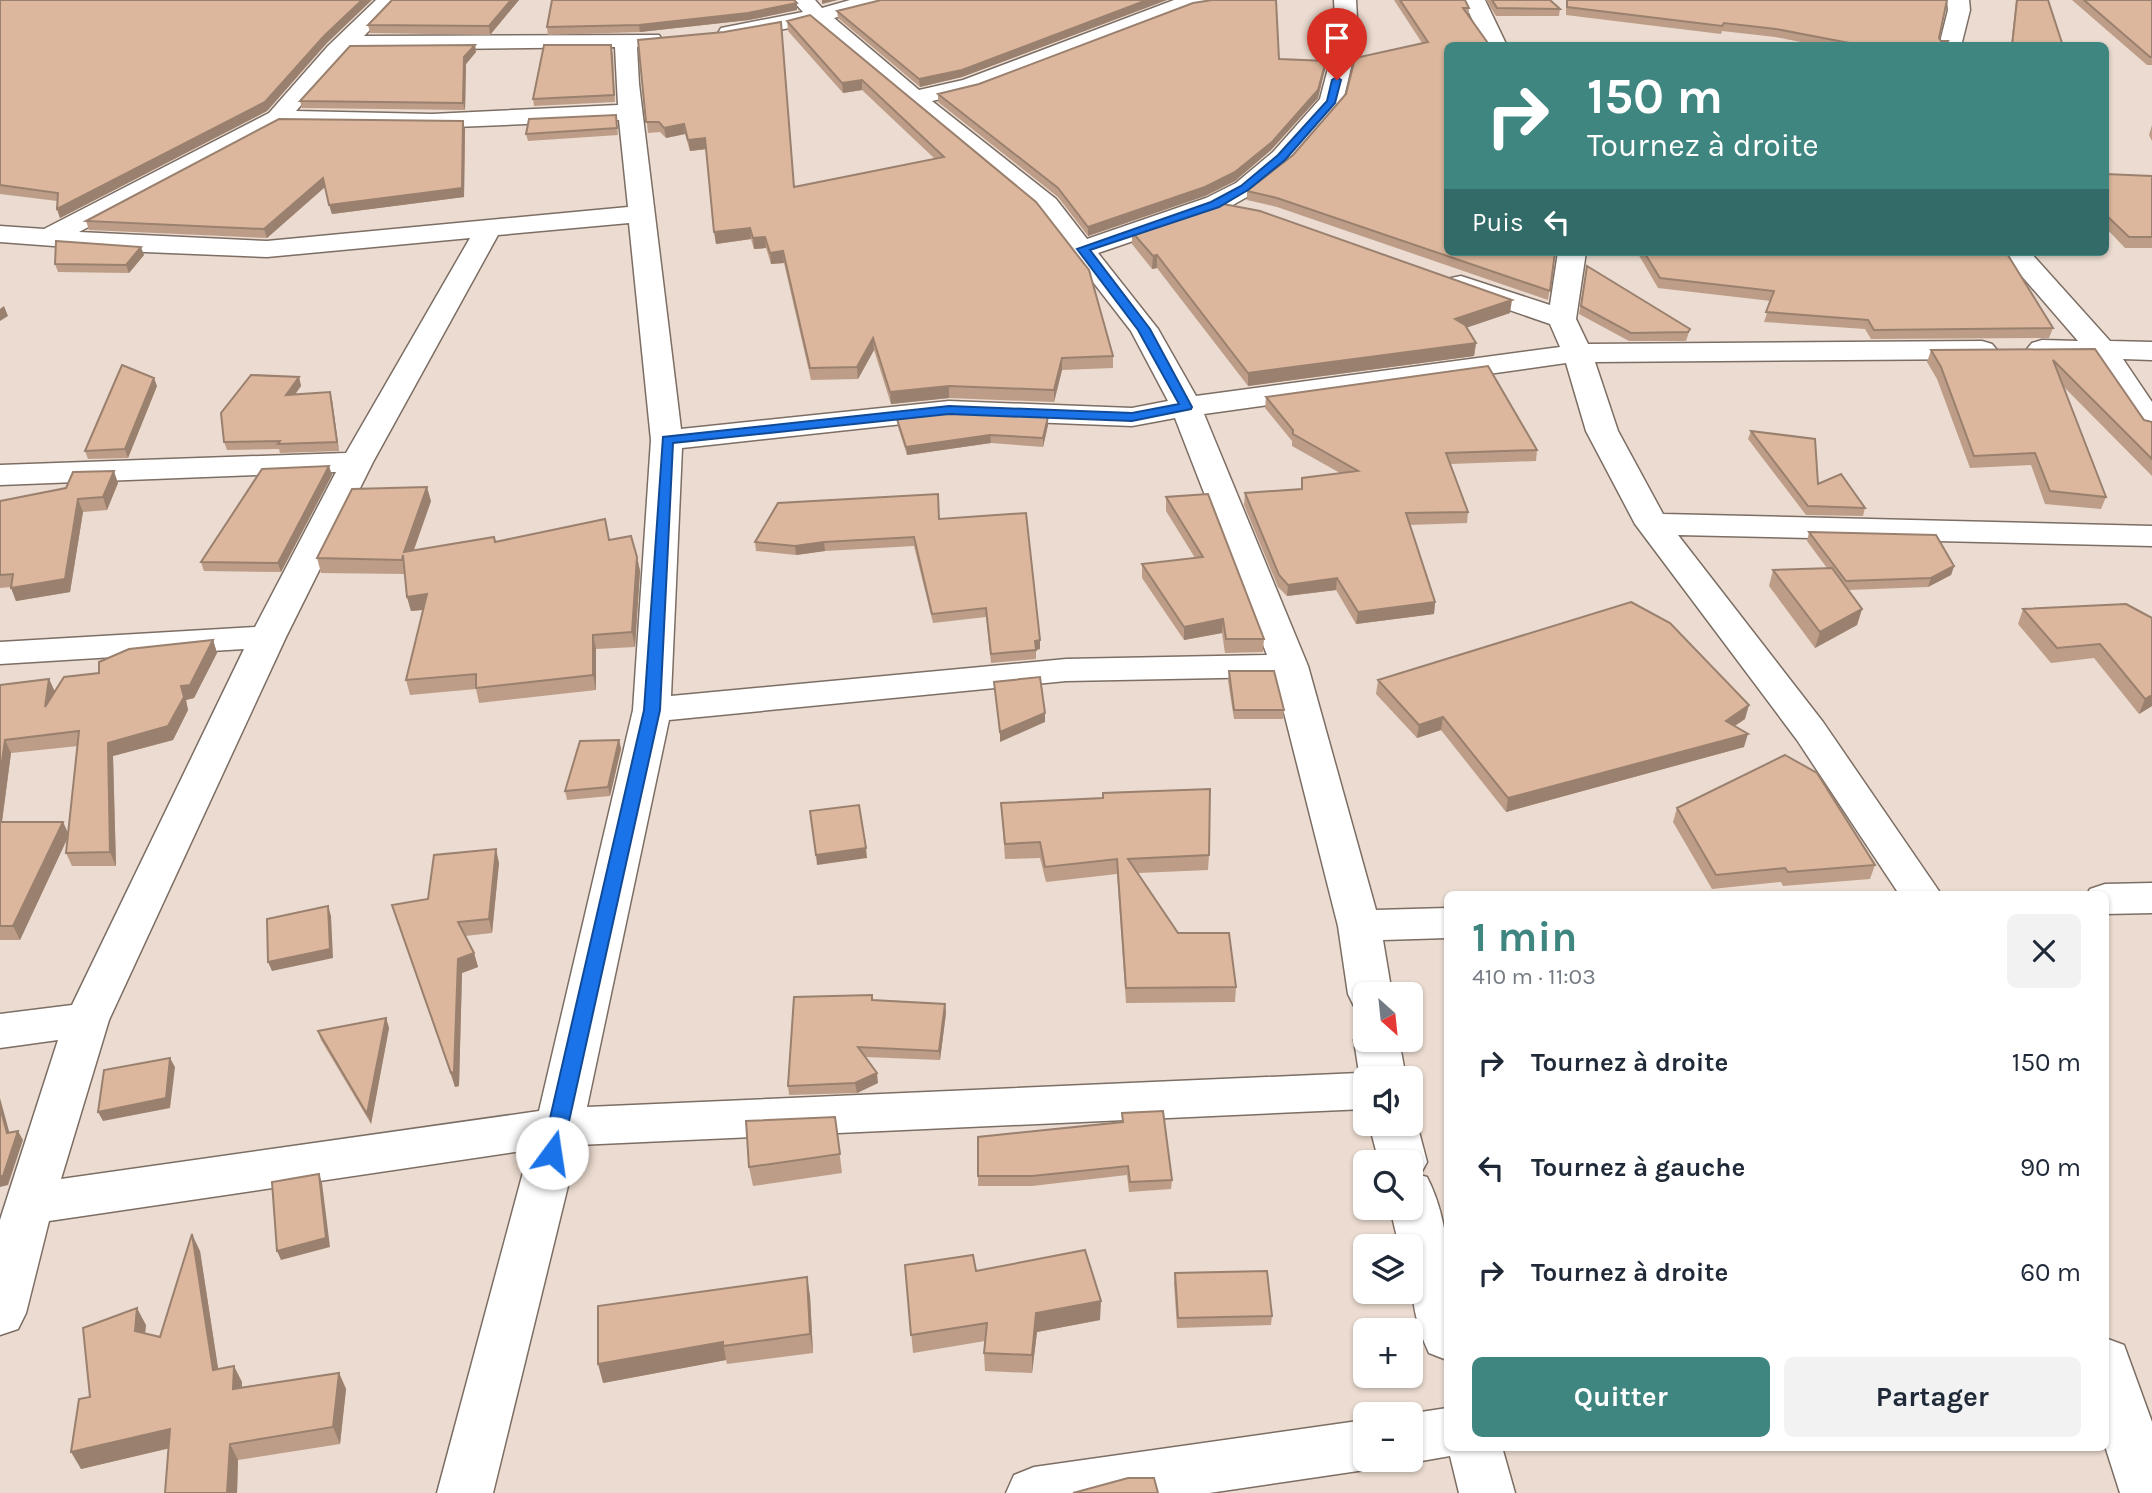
<!DOCTYPE html>
<html lang="fr">
<meta charset="utf-8">
<style>
body{margin:0;font-family:Karla,sans-serif;background:#f2f2f3;color:#1f2937;height:100vh;display:flex;flex-direction:column;font-size:26px;white-space:nowrap}
*{box-sizing:border-box;margin:0}
p{font-size:23px;color:#747a83}
.icon{flex:none;width:38px;height:38px;fill:none;stroke:currentColor;stroke-width:2;stroke-linecap:round;stroke-linejoin:round}
.map{position:relative;flex:1;overflow:hidden}
.panel{position:absolute;left:1444px;top:891px;width:665px;height:560px;display:flex;flex-direction:column;background:#fff;border-radius:10px;box-shadow:0 2px 5px #0004}
.panel>*{flex:none}
.top-card{position:absolute;left:1444px;top:42px;width:665px;height:214px;border-radius:10px;box-shadow:0 2px 5px #0004;background:#3f8681;color:#fff;overflow:hidden}
.needle{width:46px;rotate:153deg}
.buttons{position:absolute;left:1353px;top:982px;display:grid;gap:14px}
.buttons a{display:grid;place-items:center;width:70px;height:70px;border-radius:10px;background:#fff;box-shadow:0 2px 5px #0004;font-size:35px}
.pin{position:absolute;display:grid;place-items:center;width:60px;height:60px;color:#fff;margin:-72px -30px;border-radius:50% 50% 50% 0;rotate:-45deg;box-shadow:0 0 7px #0007}
.pin .icon{rotate:45deg}
.me{position:absolute;width:77px;margin:-38px;rotate:14deg;stroke-linejoin:round;filter:drop-shadow(0 0 5px #0008)}
.turn{display:flex;align-items:center;gap:24px;height:147px;padding:0 28px;font-size:32px}
.turn .icon{width:91px;height:91px;stroke-width:2.5}
.turn b{display:block;font-size:49px;line-height:60px}
.then{display:flex;align-items:center;height:66px;padding:0 28px;background:#0003;gap:14px;font-size:26px}
.round{display:grid;place-items:center;flex:none;width:74px;height:74px;border-radius:10px;background:#f2f2f3}
.headline{display:flex;align-items:center;justify-content:space-between;height:119px;padding:0 28px}
h1{font-size:42px;font-weight:700;line-height:52px;color:#3f8681}
.action{display:flex;gap:14px;margin-top:auto;padding:14px 28px}
.action a{flex:1;height:80px;border-radius:10px;background:#3f8681;color:#fff;font-size:28px;font-weight:700;line-height:80px;text-align:center}
.action a+a{background:#f2f2f3;color:#1f2937}
ul{padding:0;list-style:none}
li{display:flex;align-items:center;gap:21px;height:105px;padding:0 28px}
li div{flex:1}
li b{display:block;font-size:26px}
li em{font-style:normal}
.map>svg:first-child{display:block}
.lines{fill:none;stroke-linecap:round;stroke-linejoin:round}
.minor-casing{stroke:#7c6e64;stroke-width:3}
.minor{fill:#fff;fill-rule:evenodd}
.wall{fill:#bd9d87;fill-rule:evenodd}
.shaded-wall{fill:#9a806e}
.building{fill:#dcb79d;stroke:#9a806e;stroke-width:2}
.route{fill:#1a73e8;stroke:#114b97;stroke-width:2}
</style>
<div class="map">
<svg width="2152" height="1493" viewBox="0 0 2152 1493">
<rect width="100%" height="100%" fill="#ebdbd0"/>
<g class="lines">
<defs>
<path id="minor" d="M376,0h23l-35,36 295,-1 3,5 -3,5 -22,2 2,37 42,345 268,-28 183,7 36,-7 -37,-70 -93,-120 -132,-108 -92,-80 -85,17 -8,-2 -3,-5 3,-5 82,-16 -11,-12h23l7,8 28,-8h34l-3,5 -47,13 85,72 44,-10 211,-80h40l-3,5 -19,3 -214,82 -46,11 124,98 31,40 119,-41 30,-15 37,-31 47,-53 16,-61 -2,-38h22l2,38 -15,63 -52,61 -37,31 -30,17 -126,43 60,76 38,67 364,-49 -10,-23 -99,-34 -4,-6 4,-6 10,-2 89,29 8,-53h28l-10,67 12,25 394,-3 10,3 5,6 -5,6 -10,3 -387,3 23,69 45,83 489,12v20l-474,-11 145,187 118,172h-42l-102,-154 -162,-216 -49,-93 -20,-68 -362,51 104,252 68,244 71,-2v30l-64,2 9,54h-27v15l-11,-3 -6,-12 -10,-68 -63,-249 -209,4 -397,39 -82,387 772,-34 -5,-33 7,-12 4,-1v13h34l7,38h-41v31l-787,36 -85,348h-56l92,-343 -480,71 -23,92 -8,16 -18,6v-115l58,-180 -58,8v-34l72,-9 172,-356 -244,15v-22l255,-15 81,-155 -336,13v-20l346,-12 124,-215 -203,19 -146,-6 -121,-9v-16l44,3 225,-116 59,-67zM615,47l3,58 -186,9 -136,-3 54,-61zM619,120l9,87 -361,34 -188,-9 202,-107 151,3zM629,223l22,217 -18,270 -94,401 -478,68 48,-159 177,-383 87,-175 125,-227zM1175,418l92,237 -201,4 -395,37 11,-248 267,-29 183,7z
M1463,0h22l22,46h-22z
M1947,0h22l1,10 -9,36h-22l9,-36z
M2001,252h29l80,89 42,1v18l-29,-1 29,43v31l-11,-2 -48,-72 -61,-4 -5,-6 5,-6 10,-3 36,1z
M2152,883v30l-47,1v-20h-18l3,-5 15,-5z
M1410,1112l7,12 10,38 -7,13 7,2c28,54 23,123 20,183l-18,-7c-17,-35 -19,-69 -19,-107h-11l-9,-38h20v-46h-31l-10,-38h41z
M2105,1338l19,7 28,77v71h-32l-15,-47z
M1447,1408v39h55l13,46h-56l-9,-37 -40,7 -9,-3h9v-46h-2z
M1365,1420v40h21l-2,3 -19,7 -156,23h-203l8,-18 20,-8z"/>
</defs>
<use href="#minor" class="minor-casing"/>
<use href="#minor" class="minor"/>
</g>
<path class="wall" d="M0,0l326,44 -59,67 -207,107 -3,-9v-8l-57,-7z
M392,0h127l-29,35 -120,-2 -2,-8z
M881,0h286l-205,77 -42,10 -82,-69 -1,-7z
M1394,0h71l4,8 -22,244h108l-7,48 -271,-93 -30,-7v-9l46,-36 129,-112z
M1486,0h64l10,9 -1,7h-63z
M1566,0h381l-8,38 7,8h-125l-46,-9 -53,-6 -1,3 -155,-19z
M2016,0h32l15,46h-52z
M2072,0h80v65h-5z
M797,10l-48,10 -109,12 -92,3 -1,-8z
M787,21l249,181 77,154v12l-51,2 -8,32 -105,-4 -58,6 -17,-54 -16,29 -47,1 -27,-117 -13,1 -5,-16 -12,1 -3,-10 -35,5 -10,-95 -16,2 -5,-17 -19,4 -6,-6 -12,1 -10,-93 156,147 141,-28 -73,-69 -19,3 -55,-62z
M475,45l1,7 -10,12 -1,46 -163,-2 -2,-7z
M613,52l2,50 -81,4 -1,-7z
M1279,59l46,10 -7,29 -47,52 -36,31 -30,15 -117,40 -30,-39 -120,-95v-8l41,-10z
M616,115l2,20 -90,6 -2,-7z
M2152,125v16l-3,-6z
M465,129l-1,68 -132,17 -7,-27 -58,51 -178,-8 -3,-9z
M2105,174l47,2v72h-27l-20,-21z
M1132,232l378,81 -43,14 9,16 -2,13 -226,30 -91,-118 -5,1 -20,-25z
M1637,252h369l47,76 -4,10 -178,1 -6,-10 -101,-7 7,-21 -113,-13z
M144,255l-15,18 -71,-1 -3,-8z
M1587,266l103,63 -4,12h-57l-50,-27z
M2095,349l49,71 8,2v54l-89,-90 43,111 -5,12 -56,-5 -14,-39 -61,3 -33,-89 -10,-17 4,-12z
M299,377l2,9 -6,8 35,-2 2,8 7,51 -59,2 -1,-4 -52,1 -3,-8z
M157,386l-29,72 -40,1 -3,-8z
M1266,397l271,53 -1,11 -86,3 18,48 -1,11 -58,2 26,77 -1,12 -78,10 -20,-34 -49,6 -9,-9 -34,-82 1,-12 56,-4 1,-11 38,-5 -48,-27v-5l-27,-33z
M1048,417v8l-5,22 -52,-4 -84,12 -9,-28 -1,-8z
M1751,431l67,53 47,24 -2,8 -57,-1 -58,-76z
M332,475l-51,97 -77,-1 -3,-9z
M118,483l-11,27 -24,2 -13,80 -54,9 -5,-14 -11,1v-87z
M1166,497l98,142 -1,13 -38,1 -3,-20 -38,7 -42,-62v-14l53,-6 -29,-47z
M431,501l-17,49 81,-8 114,-2 28,17 3,14 -5,76 -39,2v41l-117,13 -3,-14 -66,6 -4,-15 17,-70 -12,1 -4,-14 -2,-23 -84,-1 -4,-15z
M939,519l101,121v9l-4,1v9l-45,4 -5,-46 -53,6 -19,-77 -89,5 -29,4 -40,-4 -1,-9z
M1809,532l145,34 -3,9 -23,12 -80,3 14,19 -5,16 -42,23 -46,-62 4,-16 54,-2 -20,-27z
M2126,604l26,102 -13,8 -45,-56 -43,5 -33,-39 5,-15z
M213,640l4,13 -23,45 -8,2 2,10 -15,30 -60,16 3,110h-44l-6,-13 2,-16 -48,103h-20v-255l49,-6 6,13 44,-19zM78,746l-10,88 -5,-12h-61l9,-69z
M1229,671l55,39 -1,9h-49l-6,-38z
M1378,680l367,39 -10,7 9,21 -238,65 -65,-82 -24,8 -41,-44z
M619,740l2,9 -11,47 -43,4 -2,-9z
M1001,803l208,52 -1,15 -70,3 40,60 58,54 -1,15 -109,1 -9,-129 -71,8 -6,-24 -35,1z
M1677,808l198,57 -5,14 -87,7 -2,-4 -69,7 -39,-67z
M499,863l-7,70 -27,3 9,17 4,14 -16,6 -3,113 -4,1 -63,-182 36,-6z
M872,1000l73,4 1,9 -6,47 -75,-3 13,26 -21,10 -68,2 -1,-9z
M386,1018l3,10 -18,96 -50,-84 -3,-9z
M1122,1113l50,67 -1,9 -42,3 -2,-17 -95,11h-54v-10l144,-54z
M835,1117l7,56 -89,13 -4,-19z
M200,1251l18,118 24,13 -1,5 98,-14 7,16 -6,55 -102,16 -1,33h-72l4,-45 -88,21 9,-72 56,-72 -1,9 15,3z
M905,1265l71,6 124,49 -63,12 -5,41 -47,-2 -1,-18 1,-12 -72,12z
M1175,1273l97,43 -1,9 -94,3 -3,-45z
M807,1277l3,19 3,57 -86,11 -1,-4 -123,23z"/>
<path class="shaded-wall" d="M362,0h10l-46,44 -59,67 -207,107 -3,-9 267,-173z
M511,0h8l-29,35 -1,-9z
M822,0h16l-16,4z
M1147,0h20l-205,77 -42,10 -1,-8z
M797,3v7l-48,10 -109,12 -1,-7z
M475,45l1,7 -10,12 -1,46 -2,-7 1,-46z
M1326,61l-1,8 -7,29 -47,52 -36,31 -30,15 -117,40v-9z
M862,80v10l-19,3 -1,-10z
M463,121l2,8 -1,68 -132,17 -3,-9z
M684,124l1,10 -19,4 -2,-10z
M705,138l2,11 -17,2 -2,-11z
M323,178l2,9 -58,51 -3,-9z
M750,228l1,11 -35,5 -2,-12z
M765,237l1,11 -12,1 -1,-11z
M141,247l3,8 -15,18 -3,-8z
M783,251l1,12 -13,1 -1,-11z
M1157,255v13l-5,1 1,-13z
M1512,300l-2,13 -56,19 1,-13z
M4,306l4,10 -8,5v-12z
M873,338l1,12 -16,29 -1,-12z
M1476,343l-2,13 -226,30v-13z
M1062,358v12l-8,32v-12z
M299,377l2,9 -12,17 -3,-8z
M154,378l3,8 -29,72 -3,-9z
M949,386v12l-58,6 -1,-12z
M330,392l2,8 7,51 -2,-9z
M1048,417v8l-5,22v-9z
M990,435l1,8 -84,12 -1,-8z
M329,466l3,9 -51,97 -3,-9z
M114,471l4,12 -11,27 -4,-13z
M427,487l4,14 -23,65 -4,-14z
M78,499l5,13 -13,80 -54,9 -5,-13z
M824,542l1,9 -29,4 -1,-9z
M637,557l3,14 -5,76 -3,-15z
M1954,566l-3,9 -23,12 3,-9z
M1337,578l-1,12 -49,6 1,-11z
M427,594l4,15 -20,2 -4,-14z
M1435,602l-1,12 -78,10 2,-12z
M1862,609l-5,16 -42,23 5,-16z
M1223,619l-1,14 -38,7v-13z
M593,635l3,14v41l-3,-15z
M213,640l4,13 -23,45 -8,2 2,10 -15,30 -60,16 3,110 -6,-14 -2,-109 73,-57z
M1040,640v9l-5,1v-9z
M49,679l6,13 -10,15z
M2152,695v11l-13,8 6,-15z
M1749,705l-4,14 -23,15 4,-13z
M1045,713v9l-45,20v-10z
M1443,717l-2,13 -24,8 2,-13z
M1748,734l-4,13 -238,65 2,-14z
M5,740l6,13 -11,83v-60z
M619,740l2,9 -11,47 -2,-9z
M63,822l6,13 -49,105 -7,-14z
M866,848l1,10 -50,7 -1,-10z
M496,849l3,14 -7,70 -3,-14z
M328,906l3,10 2,42 -61,13 -4,-9z
M474,953l4,14 -16,6 -3,113 -4,1 -4,-14 7,-114z
M945,1004l1,9 -6,47 -1,-9z
M386,1018l3,10 -18,96 -4,-10z
M170,1058l5,9 -5,41 -67,13 -5,-9z
M877,1073l1,10 -21,10 -2,-10z
M0,1098l12,44 -5,-9 -7,-26z
M18,1131l5,9 -15,45 -8,2v-11z
M319,1174l3,9 8,64 -49,13 -4,-9z
M192,1234l8,17 21,136 -8,-17z
M807,1277l3,19 3,57 -3,-19z
M1101,1301l-1,19 -63,12 -5,41v-18l4,-42z
M137,1308l9,17 -3,23 -8,-17z
M723,1342l3,18 -123,23 -5,-19z
M234,1366l8,16 -1,23 -8,-16z
M339,1373l7,16 -6,55 -7,-17z
M170,1429l9,17 -98,23 -10,-17z
M230,1444l8,16 -1,33h-10z"/>
<path class="building" d="M0,0h362l-38,36 -59,66 -208,107 1,-16 -58,-8z
M392,0h119l-22,26 -121,-1z
M552,0h242l3,3 -49,10 -109,12 -92,2z
M881,0h266l-185,70 -43,9 -82,-68z
M1212,0h64l3,59 47,2 -8,29 -46,52 -37,30 -30,15 -117,40 -30,-39 -120,-94 41,-10 214,-81z
M1400,0h65l4,8h-6l27,38h-43v206h108l-5,39 -273,-93 -30,-7 46,-36 53,-61 9,-36 73,-16z
M1492,0h58l10,9 -63,-1z
M1567,0h380l-8,38 2,3h7l-3,5h-80l-89,-17 -52,-6 -2,3 -155,-19z
M2017,0h31l15,46h-51z
M2084,0h68v57h-2z
M810,15l226,187 53,68 24,86 -51,2 -8,32 -105,-4 -59,6 -17,-54 -16,29 -47,1 -27,-117 -13,2 -5,-16 -12,1 -3,-10 -36,4 -9,-94 -17,2 -4,-16 -20,4 -5,-6h-13l-8,-82 86,-8 57,-10 13,165 150,-30 -82,-77 -20,3 -55,-62z
M475,45l-11,12 -1,46 -163,-2 50,-55z
M544,45h67l3,50 -81,4z
M616,115l1,13 -91,6 3,-15z
M279,119l184,2 -1,67 -133,17 -6,-27 -59,51 -178,-8z
M2105,174l47,2v61h-23l-24,-23z
M1218,203l42,8 252,89 -57,19 10,6 11,18 -228,30 -91,-118 -4,1 -21,-24z
M56,241l85,6 -15,18 -71,-1z
M1644,252h362l47,76 -179,2 -6,-10 -102,-8 8,-21 -114,-13z
M1587,266l103,63 -2,3 -57,1 -50,-27z
M2095,349l49,71 8,2v37l-99,-99 53,137 -56,-6 -15,-38 -61,3 -33,-89 -10,-17z
M122,365l32,13 -29,71 -40,2z
M1488,366l49,84 -91,3 22,59 -62,1 29,89 -77,10 -21,-34 -49,7 -9,-10 -34,-82 57,-4v-11l56,-7 -65,-37v-4l-27,-33z
M251,375l48,2 -13,18 44,-3 7,50 -59,2 2,-3 -56,1 -3,-29z
M949,413l99,4 -5,21 -53,-3 -84,12 -9,-28z
M1751,431l64,8 3,45 23,-10 24,34 -57,-2z
M329,466l-51,97 -77,-1 61,-93z
M114,471l-11,26 -25,2 -13,80 -54,9 2,-14 -13,1v-74l66,-13 7,-16z
M427,487l-23,65 90,-15 1,5 110,-23 4,21 22,-4 6,21 -5,75 -39,3v40l-117,13v-14l-70,6 21,-86 -20,3 -4,-42 -1,5 -85,-2 35,-69z
M938,494l1,25 87,-6 14,127 -5,1 1,9 -45,4 -5,-46 -54,6 -18,-77 -90,5 -29,4 -40,-4 23,-39z
M1208,494l56,145h-38l-3,-20 -39,8 -42,-63 61,-7 -37,-60z
M1809,532l127,3 18,31 -23,12 -85,3z
M1832,568l30,41 -42,23 -47,-62z
M1631,602l39,21 79,82 -23,16 22,13 -240,64 -65,-81 -24,8 -41,-45z
M2126,604l26,14v77l-7,4 -45,-55 -43,4 -34,-39z
M213,640l-23,45 -9,1 3,11 -16,29 -60,17 2,109 -44,1 13,-122 -74,9 -5,36v-91l49,-6 -4,28 19,-30 35,-4v-11l30,-13z
M1229,671h45l10,39h-50z
M1040,677l5,36 -45,19 -6,-50z
M619,740l-11,47 -43,4 15,-50z
M1785,755l32,18 58,92 -87,7 -3,-4 -69,7 -39,-67z
M1210,789l-1,66 -81,4 50,74h51l7,54 -110,1 -9,-129 -72,8 -5,-25 -35,2 -4,-41 102,-5v-5z
M859,805l7,43 -50,7 -6,-44z
M0,822h63l-50,104h-13z
M496,849l-7,70 -31,3 16,31 -16,6 -4,113 -3,1 -59,-168 36,-6 6,-44z
M328,906l2,43 -62,13 -1,-43z
M872,995v5l73,4 -6,47 -81,-4 19,26 -22,10 -67,3 6,-89z
M386,1018l-19,96 -49,-83z
M170,1058l-4,40 -68,14 6,-42z
M0,1107l7,26 11,-2 -15,45h-3z
M1163,1111l9,69 -42,2 -2,-16 -96,10h-54v-39l145,-15 -1,-9z
M835,1117l5,37 -91,13 -3,-46z
M319,1174l7,64 -49,13 -5,-69z
M192,1234l21,136 21,-4 -1,23 106,-16 -6,54 -103,17 -3,49h-62l5,-64 -99,23 8,-53 11,-2 -7,-69 54,-20 -2,23 25,6z
M1085,1250l16,51 -65,12 -4,42 -48,-2 3,-30 -76,12 -6,-70 68,-10 3,16z
M1267,1271l5,45 -94,2 -3,-45z
M807,1277l3,57 -87,12v-4l-125,22v-58z
M1128,1478h26l4,15h-85z"/>
<path class="route" d="M1337,77l4,3 -6,23 -50,57 -37,30 -29,17 -129,43 60,79 42,78 -1,2 -59,12 -183,-7 -276,29 -13,267 -98,443 -3,6 -7,2 -7,-2 -3,-6 102,-443 19,-273 286,-31 183,7 47,-9 -41,-74 -61,-81 134,-47 30,-16 37,-31 49,-54 5,-21z"/>
</svg>
<div class="buttons">
<a><svg class="needle" viewBox="-14 -14 28 28"><path d="M0-13l5 13h-10z" fill="#e53935"/><path d="M0 13l5-13h-10z" fill="#747a83"/></svg></a>
<a><svg class="icon" aria-label="sound" viewBox="0 0 24 24"><path d="M4 9h4l5-4v14l-5-4H4zM17 9q2 3 0 6"/></svg></a>
<a><svg class="icon" aria-label="search" viewBox="0 0 24 24"><circle cx="10" cy="10" r="6"/><path d="M15 15l6 6"/></svg></a>
<a><svg class="icon" aria-label="layers" viewBox="0 0 24 24"><path d="M12 4l9 5-9 5-9-5zM3 14l9 5 9-5"/></svg></a>
<a>+</a>
<a>−</a>
</div>
<div class="pin" style="left:1337px;top:80px;background:#d93025"><svg class="icon" aria-label="arrive" viewBox="0 0 24 24"><path d="M6 21V4h12l-3 4 3 4H6"/></svg></div>
<svg class="me" style="left:552px;top:1153px" viewBox="-20 -20 40 40"><circle r="19" fill="#fff"/><path d="M0-13L10 11 0 6-10 11z" fill="#1a73e8"/></svg>
<div class="top-card">
<div class="turn"><svg class="icon" aria-label="right" viewBox="0 0 24 24"><path d="M7 20v-9h11M14 6l5 5-5 5"/></svg><div><b>150 m</b>Tournez à droite</div></div>
<div class="then">Puis<svg class="icon" aria-label="left" viewBox="0 0 24 24"><path d="M17 20v-9H6M10 6l-5 5 5 5"/></svg></div>
</div>
<section class="panel">
<div class="headline"><div><h1>1 min</h1><p>410 m · 11:03</p></div><a class="round"><svg class="icon" aria-label="close" viewBox="0 0 24 24"><path d="M6 6l12 12M18 6L6 18"/></svg></a></div>
<ul>
<li><svg class="icon" aria-label="right" viewBox="0 0 24 24"><path d="M7 20v-9h11M14 6l5 5-5 5"/></svg><div><b>Tournez à droite</b></div><em>150 m</em></li>
<li><svg class="icon" aria-label="left" viewBox="0 0 24 24"><path d="M17 20v-9H6M10 6l-5 5 5 5"/></svg><div><b>Tournez à gauche</b></div><em>90 m</em></li>
<li><svg class="icon" aria-label="right" viewBox="0 0 24 24"><path d="M7 20v-9h11M14 6l5 5-5 5"/></svg><div><b>Tournez à droite</b></div><em>60 m</em></li>
</ul>
<div class="action"><a>Quitter</a><a>Partager</a></div>
</section>
</div>
